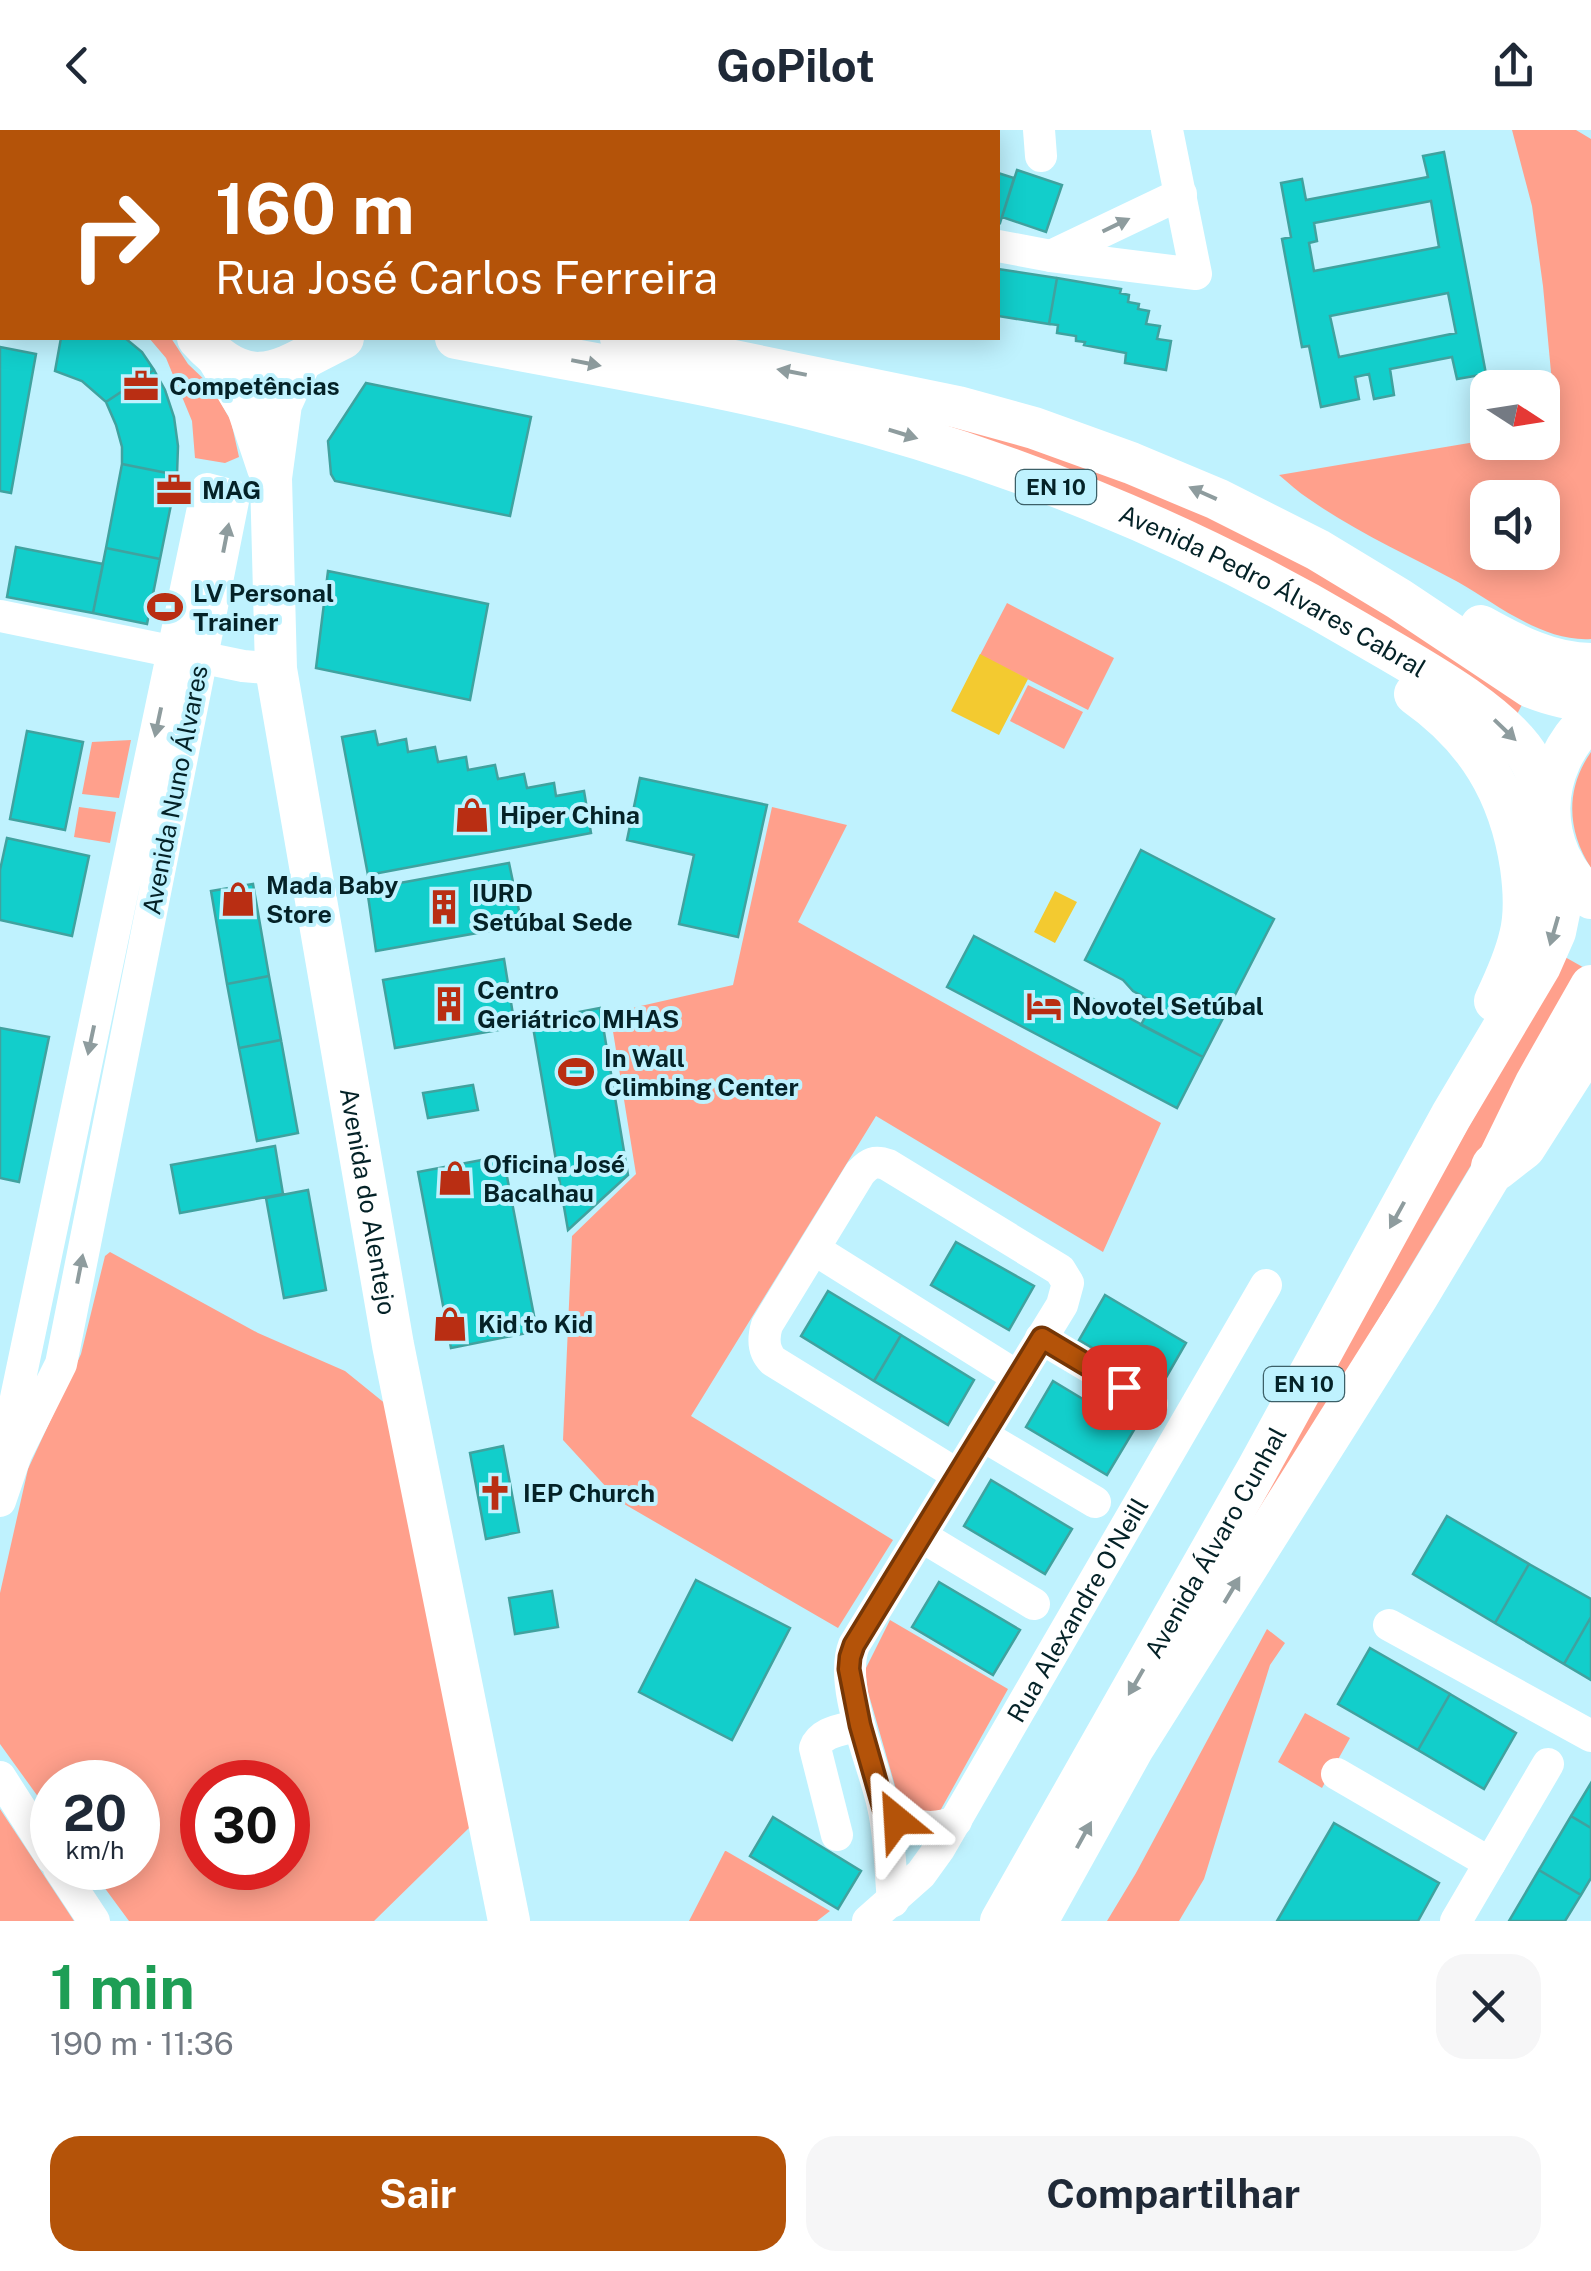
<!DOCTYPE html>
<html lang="pt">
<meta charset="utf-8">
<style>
body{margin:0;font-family:"Public Sans",sans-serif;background:#f6f6f7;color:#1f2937;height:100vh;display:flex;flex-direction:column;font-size:38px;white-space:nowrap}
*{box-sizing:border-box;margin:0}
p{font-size:32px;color:#747a83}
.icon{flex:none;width:55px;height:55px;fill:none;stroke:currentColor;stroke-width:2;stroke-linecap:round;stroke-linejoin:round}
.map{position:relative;height:1791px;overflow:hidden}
.sheet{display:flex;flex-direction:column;background:#fff;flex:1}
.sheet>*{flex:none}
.hud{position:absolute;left:0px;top:0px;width:1000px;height:210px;box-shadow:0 5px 25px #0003;background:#b45309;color:#fff;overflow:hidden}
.needle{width:65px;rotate:102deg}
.controls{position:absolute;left:1470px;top:240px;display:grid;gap:20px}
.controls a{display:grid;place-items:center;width:90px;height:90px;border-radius:20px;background:#fff;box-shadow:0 5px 25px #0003;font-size:50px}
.speed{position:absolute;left:30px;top:1630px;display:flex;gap:20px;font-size:50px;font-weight:700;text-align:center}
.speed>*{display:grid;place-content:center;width:130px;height:130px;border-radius:50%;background:#fff;box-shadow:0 5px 25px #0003;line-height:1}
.speed small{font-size:25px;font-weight:400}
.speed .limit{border:15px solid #d22;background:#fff;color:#111}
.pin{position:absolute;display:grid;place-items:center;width:85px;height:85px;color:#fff;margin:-42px;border-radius:20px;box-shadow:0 5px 15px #0006}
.me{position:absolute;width:110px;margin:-55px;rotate:333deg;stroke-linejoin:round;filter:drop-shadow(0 0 8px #0008)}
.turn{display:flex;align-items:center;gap:35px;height:210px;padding:0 50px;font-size:45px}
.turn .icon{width:130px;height:130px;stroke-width:2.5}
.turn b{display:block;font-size:70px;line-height:85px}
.round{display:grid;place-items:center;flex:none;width:105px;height:105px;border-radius:30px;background:#f6f6f7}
.headline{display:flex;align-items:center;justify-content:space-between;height:170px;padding:0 50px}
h1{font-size:60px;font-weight:700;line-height:75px;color:#1e9e55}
.action{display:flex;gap:20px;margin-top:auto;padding:20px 50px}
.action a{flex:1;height:115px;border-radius:30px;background:#b45309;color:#fff;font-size:40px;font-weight:700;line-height:115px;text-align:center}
.action a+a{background:#f6f6f7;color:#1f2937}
header{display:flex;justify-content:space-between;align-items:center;height:130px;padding:0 50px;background:#fff;font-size:45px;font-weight:700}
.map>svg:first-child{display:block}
.green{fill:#ffa08c;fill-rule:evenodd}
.water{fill:#f3ca30}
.building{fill:#12cecb;stroke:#40a29f;stroke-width:2.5;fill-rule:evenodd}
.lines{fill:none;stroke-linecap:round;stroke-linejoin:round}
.minor{stroke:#fff;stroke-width:32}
.major{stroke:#fff;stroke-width:42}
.highway{stroke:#fff;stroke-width:48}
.oneway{fill:#8e9c9e}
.route-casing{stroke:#753606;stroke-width:25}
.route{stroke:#b45309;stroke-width:18}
.labels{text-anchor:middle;stroke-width:8;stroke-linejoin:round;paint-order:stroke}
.shield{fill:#bff2fe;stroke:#3c6068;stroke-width:2.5}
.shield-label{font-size:22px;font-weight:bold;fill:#042227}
.poi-label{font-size:25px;font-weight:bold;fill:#042227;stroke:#bff2fe;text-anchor:start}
.street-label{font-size:25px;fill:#042227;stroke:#bff2fe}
</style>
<header><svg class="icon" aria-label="back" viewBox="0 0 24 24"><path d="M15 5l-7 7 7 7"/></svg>GoPilot<svg class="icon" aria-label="share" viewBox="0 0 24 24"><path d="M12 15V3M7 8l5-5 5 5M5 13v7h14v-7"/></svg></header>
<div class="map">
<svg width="1591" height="1791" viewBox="0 0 1591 1791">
<rect width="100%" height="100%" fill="#bff2fe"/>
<path class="green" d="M1512,0h64l15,9v500c-48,3 -93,-34 -133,-57 -50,-27 -102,-50 -149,-83 -11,-7 -20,-16 -30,-24l208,-35 1,2h54l1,-13 13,-3 -13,-140 -11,-80zM1488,368h54v54h-54z
M149,208h22l17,26 23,22 20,35 8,36 -14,6 -30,-5 -3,-37 -26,-63z
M819,262l238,59 243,105 226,141 -12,23 -100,-71z
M1007,473l107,55 -26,52 -108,-55z
M1028,555l55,27 -19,37 -54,-28z
M131,610l-12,58 -37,-4 10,-52z
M1591,622v116c-24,-37 -26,-79 0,-116z
M79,677l37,5 -6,31 -36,-6z
M772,677l75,18 -49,97 363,201 -58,129 -227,-136 -185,300 202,124 -55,88 -219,-127 -56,-61 9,-204 64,-62 -26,-161 123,-28z
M1565,827l23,13 -558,931z
M110,1122l148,81 87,38 42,34 84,421 -97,95h-245l-39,-53h48v-86h-86v34l-52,-72v-151l28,-124 53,-115 24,-98zM202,1652h86v86h-86z
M890,1490l118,69 -68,122 -25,1 -15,-9 -32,-111 -3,-22z
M1267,1499l18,14 -15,22 -66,214 -25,42h-72l29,-48z
M1305,1583l45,25 -28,50 -44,-26z
M0,1679l74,112h-74z
M725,1721h1l104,60 -13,10h-128z"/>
<path class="water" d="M980,524l48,25 -29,56 -48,-24z
M1055,761l22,11 -22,41 -21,-11z"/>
<path class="building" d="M440,0h143l3,2h-143z
M1444,22l42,222 -29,5 -5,-22 -62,12 4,26 -20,4 -5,-25 -14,3 4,22 -38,8 -12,-61 -7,1 -20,-108 9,-2 -10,-54 21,-4 4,21 122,-23 -5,-21zM1431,71l8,46 -125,24 -5,-28 8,-2 -3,-18zM1448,163l8,40 -117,24 -9,-41z
M1017,40l45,15 -16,47 -44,-15z
M998,43l16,5 -14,45 -2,-1z
M998,139l59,9 -8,46 -51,-8z
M1057,148l64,11 -1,4 9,2 -1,7 11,2 -1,5 11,2 -3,13 14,2 -3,13 14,2 -5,29 -41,-7 1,-10 -42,-8 1,-3 -9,-1v-5l-19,-3 1,-8 -9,-1z
M61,208h64l17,14 12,18 -48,32 -24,-21 -27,-10z
M0,217l36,7 -25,139 -11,-2z
M154,240l11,20 9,27 4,29 -1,29 -55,-11v-17l-6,-22 -10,-23z
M366,253l165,34 -21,99 -175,-35 -4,-7 -3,-33z
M122,334l55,11 -17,84 -54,-11z
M16,417l87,17 -10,49 -86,-16z
M106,418l54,11 -13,65 -54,-11z
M328,441l160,33 -18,96 -154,-32z
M27,601l56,11 -18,88 -55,-11z
M375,601l3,14 28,-6 2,13 27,-5 3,15 28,-5 2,13 27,-5 3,14 26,-5 3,14 27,-5 2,13 28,-5 7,42 -223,42 -26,-138z
M640,648l127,27 -29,132 -59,-13 15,-69 -67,-15z
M7,708l82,18 -17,80 -72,-16v-50z
M1141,720l133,69 -71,138 -62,-32 12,-23 -20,-11 -10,-11 -38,-20z
M509,733l13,62 -146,26 -9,-62z
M253,754l16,92 -42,8 -16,-93z
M974,806l229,121 -26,51 -230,-121z
M504,829l11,68 -120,21 -12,-68z
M269,846l12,64 -42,8 -12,-64z
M600,878l28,167 -60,55 -36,-209z
M0,898l49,9 -30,145 -19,-4z
M281,910l17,93 -41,8 -18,-93z
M473,955l5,25 -50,8 -5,-25z
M275,1016l8,48 -103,19 -9,-48z
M503,1026l34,175 -86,17 -33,-176z
M308,1060l18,100 -42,8 -18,-100z
M956,1112l78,44 -25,44 -78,-45z
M828,1161l73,44 -27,46 -73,-45z
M1105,1165l81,48 -26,45 -81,-48z
M901,1205l73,45 -26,45 -74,-44z
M1053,1251l81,49 -27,45 -81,-48z
M503,1316l16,86 -33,7 -16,-86z
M991,1350l81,49 -27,45 -81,-48z
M1447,1386l82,48 -34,59 -82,-49z
M1529,1434l62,35v18l-27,47 -69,-41z
M696,1450l94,48 -58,112 -93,-48z
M939,1452l81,48 -27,45 -81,-48z
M552,1461l6,36 -43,7 -6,-36z
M1591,1487v63l-27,-16z
M1370,1518l80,46 -32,56 -80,-46z
M1450,1564l66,39 -32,56 -66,-39z
M1591,1653v45l-20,-12z
M1571,1686l20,12v50l-10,17 -42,-25z
M773,1687l88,54 -23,38 -88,-53z
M1334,1693l105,60 -21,38h-141z
M1539,1740l42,25 -16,26h-56z"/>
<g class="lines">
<g class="minor">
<path d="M645,0l3,2"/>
<path d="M1039,0l2,26"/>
<path d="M775,2l2,-2"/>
<path d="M910,2l8,-2"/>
<path d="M998,116l53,10 145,18 -29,-144"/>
<path d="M1051,126l130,-62"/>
<path d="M0,486l243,50 33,3"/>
<path d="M814,1119l204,128"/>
<path d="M1041,1208l111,66"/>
<path d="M982,1305l113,67"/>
<path d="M0,1344l207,-985 27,7 -173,868 -45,90 -16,47"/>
<path d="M921,1406l113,68"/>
<path d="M1389,1495l202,111"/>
<path d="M1337,1644l153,89"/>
<path d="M0,1647l52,81"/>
<path d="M884,1679c16,18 51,23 72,12"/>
<path d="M837,1705l-22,-87c6,-17 28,-18 44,-23"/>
<path d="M59,1738l35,53"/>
<path d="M893,1771c-3,-31 -3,-65 -10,-95 -9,-43 -45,-120 -29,-161l208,-340 6,-22 -8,-13 -172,-105c-13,-5 -19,-2 -28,8l-93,152c-4,13 -4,26 6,36l185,114"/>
<path id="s1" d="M868,1791l53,-47 18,-25 327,-564"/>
<path d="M1456,1791l92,-157"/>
</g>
<g class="major">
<path d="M261,0l1,2"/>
<path d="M0,106h2"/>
<path d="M198,208c55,62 87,28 145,0"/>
<path id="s2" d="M456,208c118,23 238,42 356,71 189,47 375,122 544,222 49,29 147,80 174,129 11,20 15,43 20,65"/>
<path d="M621,208l337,69 76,21 97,35 86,36 101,51 81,49 132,88c20,8 38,13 60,13"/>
<path d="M219,230l29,48 20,60"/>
<path id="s3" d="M300,232l-19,42 -10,74 5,191 117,676 116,576"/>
<path d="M1481,496c34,19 70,38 110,38"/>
<path d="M1415,564c61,43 95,98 106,173 3,22 5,46 -1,69 -5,22 -15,44 -25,65"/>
<path d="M1591,588c-54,50 -57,130 0,180"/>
<path id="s4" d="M1001,1791l257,-453 193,-352 89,-150 15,-34 5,-24v-23l-8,-50"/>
<path d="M1037,1791l96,-173 284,-451 78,-130 41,-84 55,-97"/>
</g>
<path class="highway" d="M1495,1037l27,-21 69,-108"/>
</g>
<defs><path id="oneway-solid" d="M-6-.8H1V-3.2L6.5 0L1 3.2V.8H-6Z" transform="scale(2.5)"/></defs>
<g class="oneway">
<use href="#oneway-solid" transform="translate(1116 95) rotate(-26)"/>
<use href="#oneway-solid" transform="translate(586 233) rotate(11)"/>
<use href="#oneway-solid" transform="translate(792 242) rotate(-169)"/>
<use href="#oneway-solid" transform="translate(903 304) rotate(17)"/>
<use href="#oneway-solid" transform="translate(1203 363) rotate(-156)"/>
<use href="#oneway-solid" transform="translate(226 408) rotate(-79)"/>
<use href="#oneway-solid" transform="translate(158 592) rotate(102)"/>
<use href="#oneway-solid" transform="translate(1505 600) rotate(44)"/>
<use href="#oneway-solid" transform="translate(1554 801) rotate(106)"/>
<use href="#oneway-solid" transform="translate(91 910) rotate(102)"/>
<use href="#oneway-solid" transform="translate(1397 1085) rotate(119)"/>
<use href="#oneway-solid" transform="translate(80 1139) rotate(-79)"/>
<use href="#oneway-solid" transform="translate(1232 1460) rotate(-59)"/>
<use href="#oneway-solid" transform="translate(1136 1552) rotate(120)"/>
<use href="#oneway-solid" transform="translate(1084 1705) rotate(-61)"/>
</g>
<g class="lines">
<defs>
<path id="route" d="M897,1690l-13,-11 -24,-84 -11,-56 1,-12 4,-12 188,-307 82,49"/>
</defs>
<use href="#route" class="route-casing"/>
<use href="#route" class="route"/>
</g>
<defs>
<symbol id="office-bare" viewBox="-9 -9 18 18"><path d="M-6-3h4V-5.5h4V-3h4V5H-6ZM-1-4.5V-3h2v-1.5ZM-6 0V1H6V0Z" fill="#b92e13" stroke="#bff2fe" stroke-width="2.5" paint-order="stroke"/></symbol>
<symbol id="stadium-bare" viewBox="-9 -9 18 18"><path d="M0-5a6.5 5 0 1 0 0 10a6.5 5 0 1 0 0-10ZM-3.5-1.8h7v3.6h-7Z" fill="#b92e13" stroke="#bff2fe" stroke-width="2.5" paint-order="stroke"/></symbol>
<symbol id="shop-bare" viewBox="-9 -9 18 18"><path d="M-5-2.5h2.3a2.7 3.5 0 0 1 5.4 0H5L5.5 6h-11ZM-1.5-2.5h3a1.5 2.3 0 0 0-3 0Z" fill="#b92e13" stroke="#bff2fe" stroke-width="2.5" paint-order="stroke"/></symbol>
<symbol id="building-bare" viewBox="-9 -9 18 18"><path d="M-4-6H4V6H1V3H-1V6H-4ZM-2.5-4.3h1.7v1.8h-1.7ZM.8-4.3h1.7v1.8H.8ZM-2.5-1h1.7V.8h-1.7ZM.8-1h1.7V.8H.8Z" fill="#b92e13" stroke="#bff2fe" stroke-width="2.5" paint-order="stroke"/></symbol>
<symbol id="hotel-bare" viewBox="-9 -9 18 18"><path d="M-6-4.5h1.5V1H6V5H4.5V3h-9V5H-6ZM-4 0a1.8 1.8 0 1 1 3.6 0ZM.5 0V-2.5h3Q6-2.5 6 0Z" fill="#b92e13" stroke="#bff2fe" stroke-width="2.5" paint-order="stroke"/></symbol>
<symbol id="church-bare" viewBox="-9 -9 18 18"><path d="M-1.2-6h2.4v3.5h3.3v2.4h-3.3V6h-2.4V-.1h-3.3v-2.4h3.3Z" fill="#b92e13" stroke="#bff2fe" stroke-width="2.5" paint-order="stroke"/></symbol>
</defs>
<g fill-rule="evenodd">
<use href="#office-bare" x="116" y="231" width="50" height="50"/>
<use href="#office-bare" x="149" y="335" width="50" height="50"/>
<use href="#stadium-bare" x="140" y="452" width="50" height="50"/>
<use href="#shop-bare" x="447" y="660" width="50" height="50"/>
<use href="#shop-bare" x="213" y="744" width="50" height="50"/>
<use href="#building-bare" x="419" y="752" width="50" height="50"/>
<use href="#building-bare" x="424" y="849" width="50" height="50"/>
<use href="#hotel-bare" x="1019" y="851" width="50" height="50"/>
<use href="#stadium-bare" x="551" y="917" width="50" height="50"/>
<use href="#shop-bare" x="430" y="1023" width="50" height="50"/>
<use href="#shop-bare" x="425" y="1169" width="50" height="50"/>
<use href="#church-bare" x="470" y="1338" width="50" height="50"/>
</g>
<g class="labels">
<g class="shield">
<rect x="1016" y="340" width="80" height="34" rx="8"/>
<rect x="1264" y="1237" width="80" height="34" rx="8"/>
</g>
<g class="shield-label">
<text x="1056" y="365">EN 10</text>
<text x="1304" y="1262">EN 10</text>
</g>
<g class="poi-label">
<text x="169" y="265">Competências</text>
<text x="202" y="369">MAG</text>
<text x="193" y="472">LV Personal<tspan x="193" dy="29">Trainer</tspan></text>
<text x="500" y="694">Hiper China</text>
<text x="266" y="764">Mada Baby<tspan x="266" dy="29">Store</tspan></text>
<text x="472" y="772">IURD<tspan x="472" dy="29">Setúbal Sede</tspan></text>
<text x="477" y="869">Centro<tspan x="477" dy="29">Geriátrico MHAS</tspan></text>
<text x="1072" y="885">Novotel Setúbal</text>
<text x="604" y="937">In Wall<tspan x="604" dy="29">Climbing Center</tspan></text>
<text x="483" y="1043">Oficina José<tspan x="483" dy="29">Bacalhau</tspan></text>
<text x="478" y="1203">Kid to Kid</text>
<text x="523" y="1372">IEP Church</text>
</g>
<g class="street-label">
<text dy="9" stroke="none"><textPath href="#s2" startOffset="860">Avenida Pedro Álvares Cabral</textPath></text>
<text transform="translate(175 660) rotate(-79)" y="9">Avenida Nuno Álvares</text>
<text dy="9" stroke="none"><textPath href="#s3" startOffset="852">Avenida do Alentejo</textPath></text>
<text dy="9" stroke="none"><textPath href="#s4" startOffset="435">Avenida Álvaro Cunhal</textPath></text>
<text dy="9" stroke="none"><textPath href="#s1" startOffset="378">Rua Alexandre O'Neill</textPath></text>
</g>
</g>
</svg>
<div class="controls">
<a><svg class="needle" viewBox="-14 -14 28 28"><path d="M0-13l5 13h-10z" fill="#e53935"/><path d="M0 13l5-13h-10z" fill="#747a83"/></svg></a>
<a><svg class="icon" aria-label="sound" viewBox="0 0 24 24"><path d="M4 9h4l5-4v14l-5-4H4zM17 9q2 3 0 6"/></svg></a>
</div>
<div class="speed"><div>20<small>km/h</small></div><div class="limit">30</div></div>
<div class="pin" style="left:1124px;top:1257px;background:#d93025"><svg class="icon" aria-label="arrive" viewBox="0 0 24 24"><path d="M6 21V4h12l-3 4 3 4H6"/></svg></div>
<svg class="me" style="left:897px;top:1690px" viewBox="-20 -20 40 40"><path d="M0-17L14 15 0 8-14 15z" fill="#b45309" stroke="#fff" stroke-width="4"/></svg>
<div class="hud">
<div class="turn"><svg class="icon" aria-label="right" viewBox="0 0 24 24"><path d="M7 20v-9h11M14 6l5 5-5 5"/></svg><div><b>160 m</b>Rua José Carlos Ferreira</div></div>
</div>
</div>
<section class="sheet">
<div class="headline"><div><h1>1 min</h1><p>190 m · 11:36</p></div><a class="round"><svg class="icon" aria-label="close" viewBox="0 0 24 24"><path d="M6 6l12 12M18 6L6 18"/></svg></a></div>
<div class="action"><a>Sair</a><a>Compartilhar</a></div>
</section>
